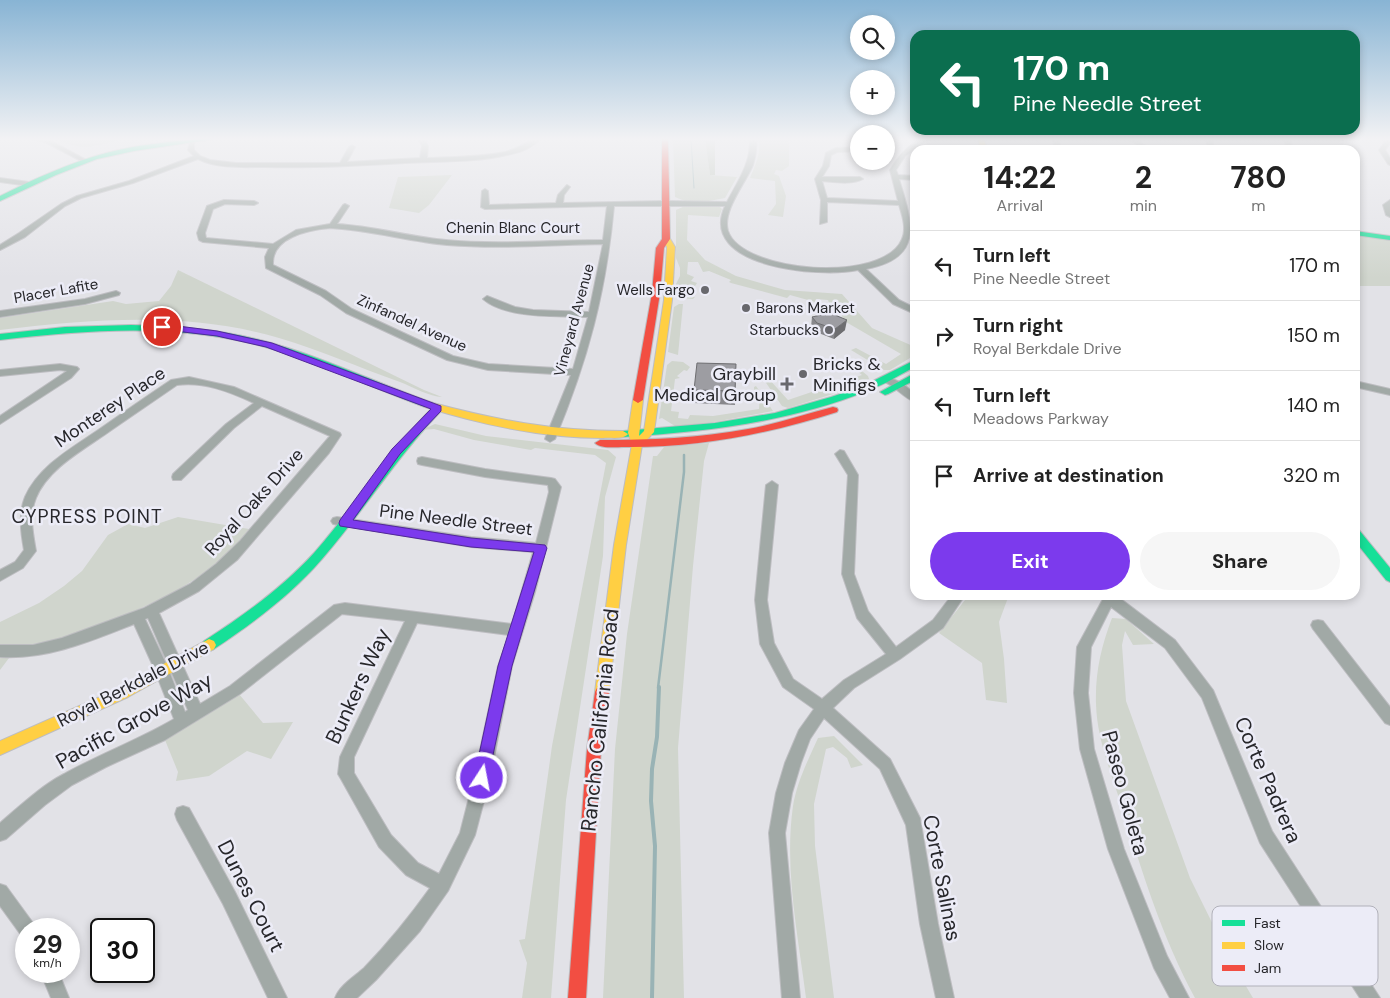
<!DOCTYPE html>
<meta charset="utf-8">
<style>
body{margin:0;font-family:"DM Sans",sans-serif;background:#f6f6f6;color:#222;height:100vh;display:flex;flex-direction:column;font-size:19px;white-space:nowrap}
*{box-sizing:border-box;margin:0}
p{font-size:16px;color:#767676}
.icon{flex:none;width:28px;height:28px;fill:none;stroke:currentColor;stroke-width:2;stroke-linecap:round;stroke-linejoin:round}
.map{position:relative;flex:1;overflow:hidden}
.sheet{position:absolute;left:910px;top:145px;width:450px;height:455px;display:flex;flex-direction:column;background:#fff;border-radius:15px;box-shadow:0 2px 8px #0003}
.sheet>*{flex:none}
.guide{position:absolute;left:910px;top:30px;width:450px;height:105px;border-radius:15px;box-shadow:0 2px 8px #0003;background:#0b6e4f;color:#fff;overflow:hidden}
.tools{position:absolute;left:850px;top:15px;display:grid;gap:10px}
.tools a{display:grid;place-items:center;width:45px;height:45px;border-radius:50%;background:#fff;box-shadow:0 2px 8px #0003;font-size:25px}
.speed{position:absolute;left:15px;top:918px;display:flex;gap:10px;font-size:25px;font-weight:700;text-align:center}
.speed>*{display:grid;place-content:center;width:65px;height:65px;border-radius:50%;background:#fff;box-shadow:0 2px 8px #0003;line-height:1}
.speed small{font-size:12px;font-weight:400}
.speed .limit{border:2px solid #111;border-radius:8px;background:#fff;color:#111}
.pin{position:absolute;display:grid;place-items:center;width:42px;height:42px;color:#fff;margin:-21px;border:2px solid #fff;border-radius:50%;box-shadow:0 1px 5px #0007}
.me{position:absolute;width:55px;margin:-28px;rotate:11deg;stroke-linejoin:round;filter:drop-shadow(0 0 4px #0008)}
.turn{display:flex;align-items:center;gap:18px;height:105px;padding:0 20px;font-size:22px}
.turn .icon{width:65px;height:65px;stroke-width:2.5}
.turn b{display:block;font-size:35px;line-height:42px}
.eta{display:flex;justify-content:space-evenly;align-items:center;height:85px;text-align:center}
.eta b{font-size:30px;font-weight:700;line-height:35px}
.primary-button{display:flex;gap:10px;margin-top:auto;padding:10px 20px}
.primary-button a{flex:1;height:58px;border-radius:30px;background:#7c3aed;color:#fff;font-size:20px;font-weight:700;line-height:58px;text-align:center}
.primary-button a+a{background:#f6f6f6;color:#222}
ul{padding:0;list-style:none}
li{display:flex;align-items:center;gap:15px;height:70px;padding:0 20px;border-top:1px solid #e0e0e0}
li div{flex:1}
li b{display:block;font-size:19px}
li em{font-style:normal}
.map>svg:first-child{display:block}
.green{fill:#d0d5cd}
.forest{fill:#bcc4b7}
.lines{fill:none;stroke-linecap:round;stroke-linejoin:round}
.stream-far2{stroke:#99b3b5;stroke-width:1}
.stream-far1{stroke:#99b3b5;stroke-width:2.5}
.stream{stroke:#99b3b5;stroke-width:4}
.street-casing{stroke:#bdbdc1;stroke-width:2}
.fast-casing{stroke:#bdbdc1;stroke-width:2}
.slow-casing{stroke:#bdbdc1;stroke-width:2}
.jam-casing{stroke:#bdbdc1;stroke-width:2}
.street{fill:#a1a9a6;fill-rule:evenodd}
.fast{fill:#16e098;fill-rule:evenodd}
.slow{fill:#ffcf43;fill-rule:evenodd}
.jam{fill:#f24e42;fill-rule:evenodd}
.wall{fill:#87878b}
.shaded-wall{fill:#6e6e71}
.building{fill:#9d9da2;stroke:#6e6e71}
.route{fill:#7c3aed;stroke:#51269a}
.poi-dot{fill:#68686d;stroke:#ececf7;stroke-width:2}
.labels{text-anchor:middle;stroke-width:5;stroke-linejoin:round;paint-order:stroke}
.far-street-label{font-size:15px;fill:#27272b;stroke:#ececf7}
.far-poi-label{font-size:15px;fill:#27272b;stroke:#ececf7;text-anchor:end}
.poi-label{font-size:18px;fill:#27272b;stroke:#ececf7;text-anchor:start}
.street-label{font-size:18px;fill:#27272b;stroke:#ececf7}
.neighbourhood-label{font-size:19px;letter-spacing:1px;fill:#27272b;stroke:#ececf7}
.near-street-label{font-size:21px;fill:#27272b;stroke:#ececf7}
.key{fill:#ececf7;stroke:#b1b1ba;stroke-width:1}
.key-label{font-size:14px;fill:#27272b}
</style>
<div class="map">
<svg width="1390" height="998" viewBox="0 0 1390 998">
<rect width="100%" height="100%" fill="#e2e2e7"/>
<path class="green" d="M57,139h67c-28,6 -40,14 -67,0z
M673,139h32l5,36 27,2 -12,21 -16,3h-24l-10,-4z
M758,139h31v27l-7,5 -6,-1 -2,4 5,2 7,20 -3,21 -15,-2 8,-11 -1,-23 -25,-3c5,-13 12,-25 8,-39z
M452,175l-23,30 -10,8 -30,-5 9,-31z
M685,206h34l3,3 -3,8 -31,-2 -1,25 18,20 31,16 49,14 57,4 30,34 43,19v8l-25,15h-6l-33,-20 5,-2 30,16 15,-10 -55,-32 -13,-19h-4l-1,-3 -12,-1 -1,3 -25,-7 -3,3 -56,-15 -2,-1 2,-2 -22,-9 -6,1 -5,-10h-10l-1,12 7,3 -3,4 6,2 -2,3h-6l-2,8 8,3 -2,2 -16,-1 -2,-2 1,-12 4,-8v-8l-4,-10v-48z
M1355,235l35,5v46h-35z
M178,270l246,120 18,7c-12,0 -29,-10 -42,-15 -40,-14 -80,-32 -121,-44 -90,-27 -187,-19 -279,-8v-12l113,-17 13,3 33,-3 12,-15z
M679,304h4l-5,51 -10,-3 6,-45z
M846,358l22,18 1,3 -33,14 -48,15 -6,-2 -20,-29 9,-2 1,1 -4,2 20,22 74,-25 -18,-15z
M672,361l11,1 7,5 -3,4 -3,-1 -7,6 3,2 -5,1 -4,32 8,1 -1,6 10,1 2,-4 23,1 46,-7 1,-16 -6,-1v-5l2,-1 17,25 -59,11 -39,4 -13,-8 -3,1 8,-54z
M435,424l51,12 122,14 8,7 -11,40 -2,59 -37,244 -15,198h-29l5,-35 -8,-23 6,-1 27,-193 54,-283 -11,-8 -60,-7 -4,2 -57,-10 -40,-11 -13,1z
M709,443l-5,18 -11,105 -15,182 6,250h-81l12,-249 12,-115 26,-178h4l7,-9z
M178,517l71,12c-37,48 -84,70 -139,92 -30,12 -59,22 -92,25l-18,24v-48l39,-19 25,-17 18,-15 26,-36 20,-11 17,4z
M969,595h40l-10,27 5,37 3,44 -21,-3 -4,-37 -43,-30z
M1112,618l14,1 28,25 -21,1 -8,-14 -3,14 4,56 64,177 41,83 22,37h-58c-33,-61 -53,-126 -73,-191 -11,-34 -25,-68 -26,-103 -1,-31 5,-57 16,-86z
M239,694l24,29 30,-1 -22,37 -24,-8 -38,25 -33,5 2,-9 -13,-32z
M834,736l29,29 -12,3 -4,-10 -14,-11 -7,2 -12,55 1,42 19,152h-28c-8,-63 -22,-129 -13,-192 4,-24 15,-46 25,-68z"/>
<path class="forest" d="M705,139h10v36h-5z"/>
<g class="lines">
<path class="stream-far2" d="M691,139l3,49"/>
<path class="stream-far1" d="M658,688l26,-216v-17"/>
<path class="stream" d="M652,998l3,-152 -4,-45 1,-32 5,-32 2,-50"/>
<defs>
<path id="street" d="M34,139l17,2 37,20 -5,1 -36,-19z
M418,139h6l4,7 -1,12c26,-1 52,-1 78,-6 11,-2 27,-14 35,-13 -9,10 -21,14 -33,16 -33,8 -69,6 -102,8 -47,3 -93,5 -140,4 -22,0 -47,2 -67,-8l-65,24 -52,15 -16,8 -40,31 -25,13v-5l19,-12 42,-29 16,-8 52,-15 65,-25 -6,-6 2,-9h4v9l6,6 10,4 26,3h104l9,-16 3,-2 3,2 -8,15 73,-4 2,-12z
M750,139h6c1,9 0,17 -3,26 -8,19 -31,46 -25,66 14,42 156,53 174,8 5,-10 0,-24 -3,-34l-72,-3v20l-7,2 1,-24 -6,-21 8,-13 3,-13 10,-5 23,-1v4l-22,1 -6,3 -2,11 -7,11h38l3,2c-10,6 -29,3 -41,2l5,17 71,3 -8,-31c8,-13 21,-31 38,-31l-23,17 -9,14 2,5 17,1v4l-16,-1c13,43 26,79 -33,90l33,31 16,8v6l-22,-10 -35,-34c-37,8 -161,-2 -133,-64h-111c-8,86 -26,154 -59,233l-5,3 -5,-3 26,-64 -83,-5 -41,-10 -101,-47 -26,-18 -54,-27 -1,-11 4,-9 -66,-6 -4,-2 -2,-7 10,-27 17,-6 30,1 4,2 -4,2 -29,-1 -12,5 -8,24 1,5 67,6 23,-14 34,-6 13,-19 2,-1 4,2 -12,18c37,2 73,13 109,16 53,5 105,0 157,0l4,-34 -122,3 -4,-2 1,-16 3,-2 3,2 1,14 67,-2 2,-8 9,-10 3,2 -6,8 -1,8 104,-2 60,1c11,-21 24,-39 23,-63zM330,228c39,2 77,13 117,17 52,4 104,0 156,-1l-14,68 -56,-2 -18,-3 -28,-11 -4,3c23,20 75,17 105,18l-15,52 -85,-5 -35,-8 -101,-47 -26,-18 -53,-26c-2,-28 36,-35 57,-37z
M1052,139h6l2,5 -2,6h-6l2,-6z
M1128,139h7l17,11h-7z
M1206,139h6l2,11h-6z
M1284,139h6l3,11h-6z
M1387,139h3v4l-5,7 5,8v7l-2,-1 -9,-14z
M0,178l29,4 3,2 -3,2 -29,-4z
M1390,200v17l-4,-2 -3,-10z
M116,291l4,2 -1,2 -34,9 -85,13v-6l85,-12z
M60,364l17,3 2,2 -8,9 -71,46v-8l67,-45 -7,-1 -60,6v-6z
M189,377l45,10 106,46 1,2 -12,18 -92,107 -38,31 -40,22 41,91 30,-18 104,-81 11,-2 167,21 21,-72 -62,-5 -138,-23 -2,-3 2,-3 4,-1 134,20 65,6 13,-51 -1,-7 -63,-8 -63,-12 -4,-1 -1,-3 1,-3 4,-1 63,12 66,9 4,1 6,8 -26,105 -23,74 -22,112 -15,57 -27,56 -28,40 -44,49 -19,18h-22c5,-13 19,-21 29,-30 24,-25 46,-52 66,-80l-24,-13 -27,-28 -38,-68 -3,-5 2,-17 65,-136 -63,-7 -102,80 -75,46 -59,27 -34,18 -27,20 -39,34 -6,2v-18c20,-17 41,-37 64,-49 36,-20 74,-34 110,-55l-21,-53 -19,-42c-43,17 -87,36 -134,33v-12h33l29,-7 82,-30 46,-24 26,-20 24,-23 90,-105 -68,-30 -28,22 -53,52h-8l-1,-3 1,-3 53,-50 28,-21c-24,-11 -51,-22 -77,-18 -22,15 -45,31 -67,46 -25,18 -62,37 -74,67 -7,17 -3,36 0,53l-13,17 -23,13v-11l15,-8 9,-12c-3,-17 -6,-36 1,-53 14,-32 49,-50 76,-69 23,-16 46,-32 70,-48zM148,618l40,92 -3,2 -18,-46 -22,-47zM417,623l92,12 -11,31 -24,112 -14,55 -21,41 -21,-11 -27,-28 -37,-62v-16z
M888,377l14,6 13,11v8c-11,-4 -19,-15 -30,-20v-4z
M1355,381l35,8v6l-35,-8z
M840,450l4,1 14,24 -4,99 14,37 28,36 37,-27 19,-25h13l-22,33 -43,31 -46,29 -21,20 57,51 30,59 18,106 16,74h-18l-16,-74 -14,-99 -26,-56 -56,-51 -14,21 -9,24 -9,30 -7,40 15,165h-18l-13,-165 7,-40 9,-30 14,-33 15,-21 -31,-22 -23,-43 -5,-44 11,-115 6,-4 6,4 -11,115 7,43 19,36 29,20 22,-19 42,-26 -29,-36 -15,-44 6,-99 -13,-21z
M1103,595h14v1l58,44 38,50 59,141 108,167h-20l-100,-155 -58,-145 -37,-50 -54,-41 -20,40 -3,46 6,56 30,100 43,107 22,42h-19l-16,-30 -46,-119 -28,-100 -6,-56 3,-46 26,-48z
M1318,620l5,1 67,86v18l-5,-2 -72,-94 -2,-4 2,-4z
M183,806l6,2 46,84 52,106h-19l-45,-94 -46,-84 -2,-6 2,-6z
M0,884l6,2 27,37 3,6h-10v8l-5,-2 -21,-29z
M40,971h18l11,27h-18z"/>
<path id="fast" d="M197,139h17l-80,12 -37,8 -41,16 -56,26v-5c34,-17 69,-33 106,-43 30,-8 61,-11 91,-14z
M1355,231l35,5v4l-35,-5z
M131,325c45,1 89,4 133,16 57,15 112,42 169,62l1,2 -1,2h-8c-55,-20 -110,-47 -167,-62 -85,-22 -172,-15 -258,-5v-6l65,-7z
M915,360v7c-16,8 -31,18 -48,24 -78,31 -161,41 -244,46l-5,-3 5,-3 92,-8 60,-10 56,-16 30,-10z
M915,373v7l-27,14 -3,1 -5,-3z
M438,405l5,3 -1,2c-45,46 -78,101 -120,149 -31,36 -69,64 -108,90l-5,2 -5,-2 -2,-4 2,-4c40,-26 78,-53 110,-88 42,-48 75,-102 120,-147z
M1355,529l4,1 31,38v14l-4,-2 -31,-39z"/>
<path id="slow" d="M978,139h6l3,11h-6z
M663,237h6l6,10 -3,53 -18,132 -12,13 -16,100 -17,147 -2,4 -5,2 -5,-2 -2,-4 19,-147 18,-101 -4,-11 5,-33 5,-3 5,3 -4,36 5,-5 20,-131 3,-53 -5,-8z
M429,402c68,18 123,29 194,29l5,3c-5,6 -17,3 -25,4 -61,0 -120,-13 -178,-31l-1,-2 1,-2z
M209,639l5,2 2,4 -2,4 -86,48 -128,58v-14l118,-52z"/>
<path id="jam" d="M662,139h6l2,100 -6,9 -4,45 -17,107 -5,3 -5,-3 19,-107 4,-45 6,-9z
M833,407l4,1 1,2 -1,2c-69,22 -140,36 -213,35 -8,0 -23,2 -29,-4l5,-3c50,0 99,-2 148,-11 29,-5 57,-15 85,-22z
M602,686l5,2 2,4 -8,57 -15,249h-18l19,-249 8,-57 2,-4z"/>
</defs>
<use href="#street" class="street-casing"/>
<use href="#fast" class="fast-casing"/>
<use href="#slow" class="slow-casing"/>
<use href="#jam" class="jam-casing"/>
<use href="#street" class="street"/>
<use href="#fast" class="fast"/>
<use href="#slow" class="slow"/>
<use href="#jam" class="jam"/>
</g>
<path class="wall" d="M812,317l33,13 -11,9 -18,-7 -5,-5z
M736,364l-1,41 -41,-2v-13z"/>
<path class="shaded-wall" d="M847,320l-2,10 -11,9 1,-10z"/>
<path class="building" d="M825,311l22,9 -12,9 -18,-6 -5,-6 9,-2z
M697,363l39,1 -1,27 -41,-1z"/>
<linearGradient id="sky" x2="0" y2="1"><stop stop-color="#88b4d4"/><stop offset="0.5" stop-color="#f2f2f4"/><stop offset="1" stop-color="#f2f2f4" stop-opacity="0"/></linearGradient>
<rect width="1390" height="278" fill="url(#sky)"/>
<path class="route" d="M162,324l55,7 55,12 169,63v5l-41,43 -47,66 118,18 74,7 2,3 -35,118 -25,117 -5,3 -5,-3 -3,-5 24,-112 36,-114 -63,-5 -131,-21 -1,-3 1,-3 52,-71 39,-40 -165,-62 -49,-11 -59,-7 -1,-2z"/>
<g class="poi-dot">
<circle cx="705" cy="290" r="5"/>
<circle cx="746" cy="308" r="5"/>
<circle cx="829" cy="330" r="5"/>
<circle cx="803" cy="374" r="5"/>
<path d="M784.5 376.5h5v5h5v5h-5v5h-5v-5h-5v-5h5z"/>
</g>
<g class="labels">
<g class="far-street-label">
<text x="513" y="233">Chenin Blanc Court</text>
<text transform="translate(56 291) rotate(-10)" y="5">Placer Lafite</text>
<text transform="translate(574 320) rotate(-75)" y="5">Vineyard Avenue</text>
<text transform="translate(412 323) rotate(24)" y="5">Zinfandel Avenue</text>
</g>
<g class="far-poi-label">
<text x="695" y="295">Wells Fargo</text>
<text x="756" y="313" text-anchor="start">Barons Market</text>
<text x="819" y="335">Starbucks</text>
</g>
<g class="poi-label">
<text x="813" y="370">Bricks &amp;<tspan x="813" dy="21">Minifigs</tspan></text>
<text x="776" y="380" text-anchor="end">Graybill<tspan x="776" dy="21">Medical Group</tspan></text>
</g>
<g class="street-label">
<text transform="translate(110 407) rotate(-34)" y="6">Monterey Place</text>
<text transform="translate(254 502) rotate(-48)" y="6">Royal Oaks Drive</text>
<text transform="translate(456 520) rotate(7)" y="6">Pine Needle Street</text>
<text transform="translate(133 684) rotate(-27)" y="6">Royal Berkdale Drive</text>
</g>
<g class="neighbourhood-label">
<text x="87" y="523">CYPRESS POINT</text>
</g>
<g class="near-street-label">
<text transform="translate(358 686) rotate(-65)" y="7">Bunkers Way</text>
<text transform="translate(600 720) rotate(-84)" y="7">Rancho California Road</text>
<text transform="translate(134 721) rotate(-29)" y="7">Pacific Grove Way</text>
<text transform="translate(1268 780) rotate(66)" y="7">Corte Padrera</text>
<text transform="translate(1125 793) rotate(75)" y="7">Paseo Goleta</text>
<text transform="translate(942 878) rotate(79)" y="7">Corte Salinas</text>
<text transform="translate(251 896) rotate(63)" y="7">Dunes Court</text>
</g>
</g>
<rect x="1212" y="906" width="166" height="80" rx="8" class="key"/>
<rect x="1222" y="920" width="23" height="6" fill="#16e098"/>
<rect x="1222" y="942" width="23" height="7" fill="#ffcf43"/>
<rect x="1222" y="965" width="23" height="6" fill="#f24e42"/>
<g class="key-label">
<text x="1254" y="928">Fast</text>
<text x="1254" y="950">Slow</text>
<text x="1254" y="973">Jam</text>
</g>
</svg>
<div class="tools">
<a><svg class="icon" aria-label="search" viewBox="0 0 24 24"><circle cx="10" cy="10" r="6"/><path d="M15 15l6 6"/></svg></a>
<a>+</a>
<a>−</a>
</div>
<div class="speed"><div>29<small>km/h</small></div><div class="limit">30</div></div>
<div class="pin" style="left:162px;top:327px;background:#d93025"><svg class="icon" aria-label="arrive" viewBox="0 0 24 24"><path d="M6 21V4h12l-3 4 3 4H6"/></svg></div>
<svg class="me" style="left:482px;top:778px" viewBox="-20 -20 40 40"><circle r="17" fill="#7c3aed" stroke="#fff" stroke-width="3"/><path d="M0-11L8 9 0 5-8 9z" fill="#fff"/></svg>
<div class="guide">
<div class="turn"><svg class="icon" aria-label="left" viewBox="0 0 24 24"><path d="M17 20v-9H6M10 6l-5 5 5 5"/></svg><div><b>170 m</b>Pine Needle Street</div></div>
</div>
<section class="sheet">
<div class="eta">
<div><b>14:22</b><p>Arrival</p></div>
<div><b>2</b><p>min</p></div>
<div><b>780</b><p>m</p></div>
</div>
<ul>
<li><svg class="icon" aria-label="left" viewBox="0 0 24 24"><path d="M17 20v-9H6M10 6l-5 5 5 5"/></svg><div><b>Turn left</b><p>Pine Needle Street</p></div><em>170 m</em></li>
<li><svg class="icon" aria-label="right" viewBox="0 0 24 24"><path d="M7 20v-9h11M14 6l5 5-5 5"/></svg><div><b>Turn right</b><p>Royal Berkdale Drive</p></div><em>150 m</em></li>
<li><svg class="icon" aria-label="left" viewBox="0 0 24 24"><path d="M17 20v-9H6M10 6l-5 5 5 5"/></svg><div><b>Turn left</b><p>Meadows Parkway</p></div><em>140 m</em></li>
<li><svg class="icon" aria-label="arrive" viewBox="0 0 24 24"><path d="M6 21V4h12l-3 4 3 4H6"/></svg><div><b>Arrive at destination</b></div><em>320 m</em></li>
</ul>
<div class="primary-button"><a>Exit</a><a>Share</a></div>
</section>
</div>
